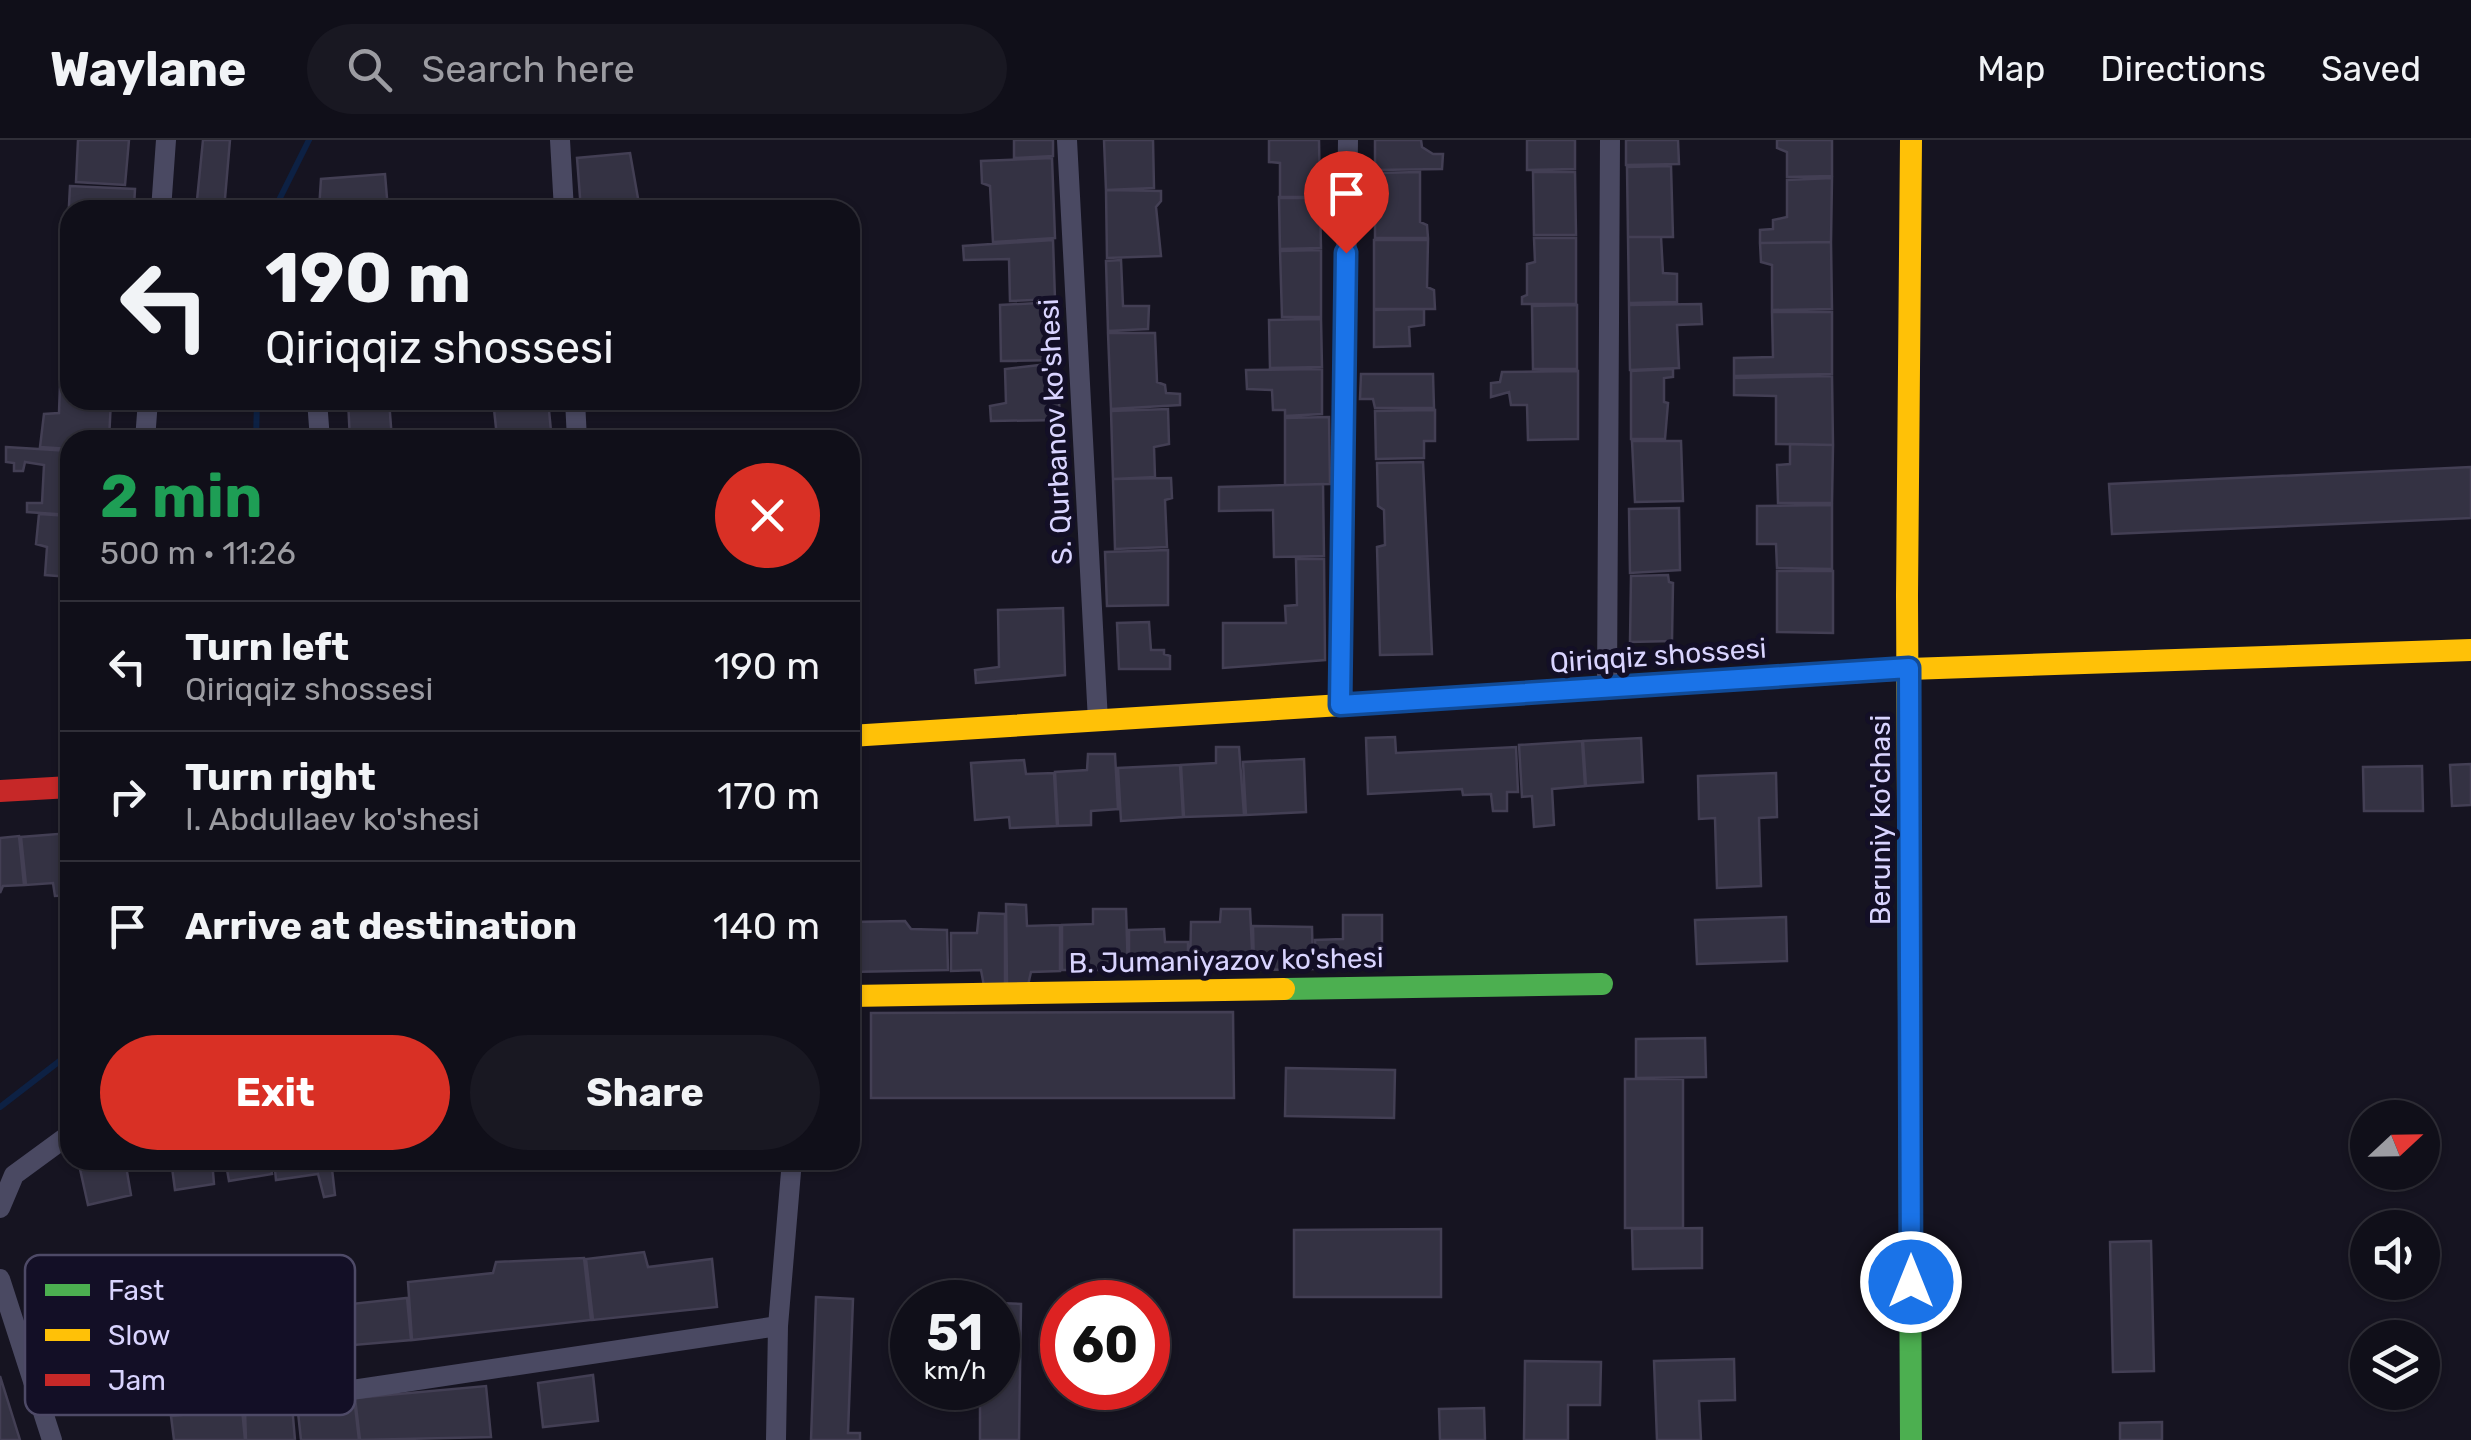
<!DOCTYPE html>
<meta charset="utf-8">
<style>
body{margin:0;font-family:Rubik,sans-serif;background:#191822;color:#f1f3f6;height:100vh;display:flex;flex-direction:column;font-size:38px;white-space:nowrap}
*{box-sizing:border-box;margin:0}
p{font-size:32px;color:#9c9ca2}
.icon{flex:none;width:55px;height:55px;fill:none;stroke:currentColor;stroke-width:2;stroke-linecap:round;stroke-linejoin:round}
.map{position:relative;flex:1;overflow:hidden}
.drawer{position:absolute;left:60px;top:290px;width:800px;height:740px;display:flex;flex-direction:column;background:#100f19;border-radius:30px;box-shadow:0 2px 8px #0004,0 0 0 2px #302f38}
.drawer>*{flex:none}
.guide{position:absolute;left:60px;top:60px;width:800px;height:210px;border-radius:30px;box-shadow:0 2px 8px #0004,0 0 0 2px #302f38;background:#100f19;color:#f1f3f6;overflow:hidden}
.needle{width:65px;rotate:68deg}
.fabs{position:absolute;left:2350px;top:960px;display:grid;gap:20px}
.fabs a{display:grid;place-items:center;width:90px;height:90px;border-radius:50%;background:#100f19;box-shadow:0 2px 8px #0004,0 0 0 2px #302f38;font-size:50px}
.speed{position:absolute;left:890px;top:1140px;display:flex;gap:20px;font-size:50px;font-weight:700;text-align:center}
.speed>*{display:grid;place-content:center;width:130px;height:130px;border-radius:50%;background:#100f19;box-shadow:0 2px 8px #0004,0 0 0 2px #302f38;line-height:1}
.speed small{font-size:25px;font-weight:400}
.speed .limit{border:15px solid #d22;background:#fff;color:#111}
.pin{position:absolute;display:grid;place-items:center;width:85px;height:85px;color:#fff;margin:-102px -42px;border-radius:50% 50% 50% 0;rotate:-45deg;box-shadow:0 0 10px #0007}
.pin .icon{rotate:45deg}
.me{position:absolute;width:110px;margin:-55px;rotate:0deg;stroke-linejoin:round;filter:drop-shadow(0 0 8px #0008)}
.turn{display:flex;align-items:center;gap:35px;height:210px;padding:0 40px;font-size:45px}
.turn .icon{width:130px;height:130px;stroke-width:2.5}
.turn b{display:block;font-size:70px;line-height:85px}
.round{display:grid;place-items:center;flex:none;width:105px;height:105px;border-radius:52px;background:#191822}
.head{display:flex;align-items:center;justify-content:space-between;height:170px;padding:0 40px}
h1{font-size:60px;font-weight:700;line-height:75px;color:#1e9e55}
.action{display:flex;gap:20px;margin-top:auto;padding:20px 40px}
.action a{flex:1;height:115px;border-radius:60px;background:#d93025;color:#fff;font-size:40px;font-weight:700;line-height:115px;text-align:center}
.action a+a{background:#191822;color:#f1f3f6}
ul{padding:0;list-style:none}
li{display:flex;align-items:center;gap:30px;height:130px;padding:0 40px;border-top:2px solid #302f38}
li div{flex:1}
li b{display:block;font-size:38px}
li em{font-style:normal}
header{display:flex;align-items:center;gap:60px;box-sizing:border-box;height:140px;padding:0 50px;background:#100f19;border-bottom:2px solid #302f38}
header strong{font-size:48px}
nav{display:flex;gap:55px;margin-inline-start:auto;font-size:35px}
.search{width:700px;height:90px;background:#191822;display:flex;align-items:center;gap:25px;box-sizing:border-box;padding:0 35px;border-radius:55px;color:#9c9ca2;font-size:38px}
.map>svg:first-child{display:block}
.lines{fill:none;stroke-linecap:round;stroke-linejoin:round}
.stream{stroke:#0d2144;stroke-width:6}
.building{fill:#343243;stroke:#433f54;stroke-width:2.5}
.street{stroke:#4a4962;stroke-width:20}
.fast{stroke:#4caf50;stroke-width:22}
.slow{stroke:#ffc107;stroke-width:22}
.jam{stroke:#c62828;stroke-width:22}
.route-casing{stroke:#114b97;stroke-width:25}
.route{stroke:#1a73e8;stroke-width:18}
.labels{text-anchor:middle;stroke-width:10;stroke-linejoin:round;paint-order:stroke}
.street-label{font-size:28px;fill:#d9d4ff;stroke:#130f26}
.key{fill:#130f26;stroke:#4e4a67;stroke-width:2.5}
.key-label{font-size:28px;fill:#d9d4ff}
</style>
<header>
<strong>Waylane</strong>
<div class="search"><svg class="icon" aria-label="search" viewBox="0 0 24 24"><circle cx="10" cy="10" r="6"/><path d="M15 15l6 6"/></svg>Search here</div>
<nav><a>Map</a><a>Directions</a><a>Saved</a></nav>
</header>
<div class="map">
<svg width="2471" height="1300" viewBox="0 0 2471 1300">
<rect width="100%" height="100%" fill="#161421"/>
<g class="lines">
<path class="stream" d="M274,70l35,-70
M256,300l1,-40
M0,967l70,-54"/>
</g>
<path class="building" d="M78,0h51l-4,45 -49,-3z
M203,0h27l-6,70h-28z
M1014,0h39v16l-39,2z
M1104,0h49l1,48 -48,2z
M1269,0h50l1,58h-40v-35l-11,-1z
M1375,0h46l1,7 11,7h10l-1,15 -67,1z
M1527,0h48v29l-48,1z
M1626,0h52l1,24 -53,1z
M1777,0h55v36l-45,1v-25l-10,-4z
M630,13l9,51 13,1v5h-71l-4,-52z
M1052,18l3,80 -62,4 -3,-56 -8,-3 -1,-22z
M1671,26l2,71h-45l-1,-70z
M1420,32v50l7,3 1,13h-53v-65z
M1533,32h42l1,63h-42z
M385,34l3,36h-69l2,-31z
M1832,38l-1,64 -71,1v-13l13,-1v-9l14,-3v-37z
M70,46l65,3 -1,18 8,3h-72v110h-7z
M1106,50l55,1v10l-5,6 5,49 -54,2z
M1279,57h41l1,51 -41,1z
M1628,97h33l2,36 14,1v28l-48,1z
M1534,98h42v66h-54v-7l5,-2v-31l8,-2z
M1053,100l2,59 -45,2 -1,-42 -45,1 -1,-14z
M1374,100h54l-1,47 7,3 1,19h-61z
M1831,102l1,67 -60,1v-45l-11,-3 -1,-19z
M1321,110v67h-39l-2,-66z
M1121,120l2,46h26l-1,23 -40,2 -2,-70z
M1056,162l1,58 -56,1 -1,-56z
M1701,164l1,20 -25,1 2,43 -49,2 -1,-65z
M1577,165v64h-44l-1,-63z
M1424,169v16l-15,2 1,19 -36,1v-37z
M1772,172h60v62l-98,2v-18l39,-1z
M1321,179l1,48 -52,1 -1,-48z
M1108,193h47l2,49 8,3 1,8 14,1v11l-69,4z
M1057,223l3,57 -69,1 -1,-15 16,-3 -1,-34z
M1322,229v45l-37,2v-6h-12l-1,-20 -25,-1 -1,-19z
M1673,229v8l-9,1v24l4,1 -3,36h-34v-68z
M1578,231v68l-50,1 -1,-35h-16l-2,-13 -18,5v-14l9,-1 2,-10z
M1361,234h72l1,34h-59l-2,-9h-13z
M1832,236l1,69 -57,-1v-48l-42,-1v-17z
M60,243l10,1v16h41l-2,40h-39v9l-30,-2 4,-33 15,-1z
M348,260h41l3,40h-42z
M493,260h55l3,31 -54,6z
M1168,269l1,35 -15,3 1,30 -42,2 -2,-68z
M1435,270v31h-11v17l-48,1 -1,-48z
M1329,277l1,67 -45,1v-67z
M551,294v6h-54z
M1632,301h49l2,60 -48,1z
M1790,304l43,1 -1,58h-54l-1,-38 13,-1z
M6,307l64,4v64l-43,-3v-9h15l2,-38 -19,-3 -2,9h-9v-8l-8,-1z
M1423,322l9,192 -52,1 -3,-108 8,-2 -1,-35 -6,-4 -1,-43z
M2471,327v51l-359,16 -3,-50z
M1171,338l1,20 -7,2 2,47 -52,2 -2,-70z
M1323,344l1,72 -50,1 -1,-47 -54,1v-24z
M1832,365v64l-55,-1 -1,-24h-19v-38z
M1679,368l1,62 -50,3 -1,-64z
M39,374l31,2v61l-25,-2 2,-28 -11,-3z
M1168,410v55l-61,1 -2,-54z
M1296,419h28l1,101 -102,8v-45h63l-1,-17 12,-1z
M1777,431h56v62l-56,-1z
M1668,435l1,7 4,1 -1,58 -42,1 1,-66z
M1063,468l2,67 -89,8 -1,-13 24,-3 -1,-57z
M1149,482l2,28h13v4l6,2v13h-51l-2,-46z
M1395,597l1,16 120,-6 2,45h-11v19h-14l-2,-17 -28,1 -1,-6 -94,5 -2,-56z
M1641,598l2,44 -57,4 -3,-45z
M1582,601l3,45 -33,3 2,36 -20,2 -2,-31 -10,1 -3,-52z
M1216,607h23l5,68 -60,2 -3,-52 35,-2z
M1088,614h27l3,55 -27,2v14l-33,1 -3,-54 32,-2z
M1304,619l2,53 -60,3 -3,-53z
M1024,620l2,14 28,-1 3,53 -47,2 -1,-11 -34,3 -4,-57z
M2471,624v41l-19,1 -2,-41z
M1180,625l3,52 -62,4 -3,-53z
M2422,626l1,45h-59l-1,-44z
M1776,633l1,44 -18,1 2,68 -44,2 -2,-70 -16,1 -1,-43z
M70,693v62l-15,1 -2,-13 -27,2 -5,-48z
M19,696l5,49 -21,1 -3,7v-55z
M1006,764l20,1 1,21 33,-1v46l-29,1 -3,13h-21z
M1093,769h33l2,61h-66v-45l31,-1z
M1221,769h29l3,60 -63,1 1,-48h29z
M979,773l26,1v71l-21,1 -3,-16 -30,1v-38h26z
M1343,775h39v52h-66l-1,-27 28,-1z
M1786,777l1,44 -90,3 -2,-44z
M905,781l6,8 36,1 1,40 -98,2v-50z
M1253,786l59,1 1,42 -59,1z
M1164,789l1,13h23v28h-59v-40z
M1233,872l1,86h-363v-85z
M1705,898l1,39 -70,1v-39z
M1286,928l109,2 -1,48 -109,-2z
M1625,939h58v149h-58z
M78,1020h47l6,35 -43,10z
M171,1020h41l2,24 -39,6z
M216,1020h54l2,14 -43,7 -3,-17 -9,2z
M274,1020h57l4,35 -11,2 -6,-23 -42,6z
M335,1020h58l1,1 -57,8z
M1702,1088v40l-69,1 -1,-40z
M1441,1089v68h-147v-67z
M2151,1101l3,130 -41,1 -3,-130z
M644,1112l4,15 64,-8 5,48 -124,13 -7,-61z
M584,1118l7,62 -179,20 -4,-58 85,-9 3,-11z
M816,1157l37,2 -5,134h12v7h-49z
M407,1158l4,42 -57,5 -3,-41z
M998,1163l23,1 -2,136h-39v-52h18z
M1734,1219l1,41 -36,1 2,39h-44l-3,-79z
M1525,1221l76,1 -1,43h-32v35h-44z
M593,1235l5,46 -55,6 -5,-44z
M0,1236l20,64h-20z
M486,1246l5,51 -131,3 -5,-42z
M354,1257l5,43h-58l-4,-37z
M292,1265l3,35h-49l-1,-30z
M1484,1268l1,32h-45l-1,-31z
M242,1269l3,31h-71l-3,-24z
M2162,1282v18h-42v-17z"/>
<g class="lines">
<path class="street" d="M560,0l4,70
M1067,0l31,581
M161,70l5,-70
M317,260l3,40
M575,260l2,40
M145,300l3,-40
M1607,548l3,-548
M1340,565l8,-565
M0,1068l14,-33 56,-41
M0,1139l52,161
M272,1262l506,-76
M776,1300l2,-114 14,-166"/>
<path class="fast" d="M1908,664l3,636
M1284,849l318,-5"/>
<path class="slow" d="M1909,529l562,-19
M850,596l603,-38
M1908,664l-1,-208 4,-456
M850,856l434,-7"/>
<path class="jam" d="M1453,558l456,-29
M0,651l70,-4"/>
</g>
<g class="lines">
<defs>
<path id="route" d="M1346,113l-6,452 569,-37 2,614"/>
</defs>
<use href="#route" class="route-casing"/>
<use href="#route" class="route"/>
</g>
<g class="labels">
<g class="street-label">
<text transform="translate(1055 292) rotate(-93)" y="10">S. Qurbanov ko'shesi</text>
<text transform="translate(1658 515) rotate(-4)" y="10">Qiriqqiz shossesi</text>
<text transform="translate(1880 680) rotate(-90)" y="10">Beruniy ko'chasi</text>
<text transform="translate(1226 820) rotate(-1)" y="10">B. Jumaniyazov ko'shesi</text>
</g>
</g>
<rect x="25" y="1115" width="330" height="160" rx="15" class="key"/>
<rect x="45" y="1144" width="45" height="12" fill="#4caf50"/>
<rect x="45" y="1189" width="45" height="12" fill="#ffc107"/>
<rect x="45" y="1234" width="45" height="12" fill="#c62828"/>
<g class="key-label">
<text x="108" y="1160">Fast</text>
<text x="108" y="1205">Slow</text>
<text x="108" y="1250">Jam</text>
</g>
</svg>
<div class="fabs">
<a><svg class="needle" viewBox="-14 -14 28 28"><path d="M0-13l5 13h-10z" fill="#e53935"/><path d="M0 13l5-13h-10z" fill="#9c9ca2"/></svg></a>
<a><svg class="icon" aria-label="sound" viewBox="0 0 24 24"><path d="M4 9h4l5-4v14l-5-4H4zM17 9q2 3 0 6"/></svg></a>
<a><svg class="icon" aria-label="layers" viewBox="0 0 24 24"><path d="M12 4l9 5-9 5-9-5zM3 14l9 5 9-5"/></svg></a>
</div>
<div class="speed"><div>51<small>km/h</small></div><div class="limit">60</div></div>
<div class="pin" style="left:1346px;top:113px;background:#d93025"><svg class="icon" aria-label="arrive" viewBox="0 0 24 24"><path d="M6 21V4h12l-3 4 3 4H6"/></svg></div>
<svg class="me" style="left:1911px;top:1142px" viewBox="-20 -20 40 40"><circle r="17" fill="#1a73e8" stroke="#fff" stroke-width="3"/><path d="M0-11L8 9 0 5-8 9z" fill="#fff"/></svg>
<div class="guide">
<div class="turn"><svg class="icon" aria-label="left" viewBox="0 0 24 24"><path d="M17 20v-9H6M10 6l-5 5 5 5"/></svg><div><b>190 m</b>Qiriqqiz shossesi</div></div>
</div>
<section class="drawer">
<div class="head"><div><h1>2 min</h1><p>500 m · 11:26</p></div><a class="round" style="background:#d93025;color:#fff"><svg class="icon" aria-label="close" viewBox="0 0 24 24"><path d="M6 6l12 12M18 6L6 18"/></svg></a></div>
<ul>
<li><svg class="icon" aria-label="left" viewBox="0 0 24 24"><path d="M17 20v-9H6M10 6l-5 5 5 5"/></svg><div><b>Turn left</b><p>Qiriqqiz shossesi</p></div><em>190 m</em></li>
<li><svg class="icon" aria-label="right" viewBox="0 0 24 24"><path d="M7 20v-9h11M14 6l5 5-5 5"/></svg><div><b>Turn right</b><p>I. Abdullaev ko'shesi</p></div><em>170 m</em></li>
<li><svg class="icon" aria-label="arrive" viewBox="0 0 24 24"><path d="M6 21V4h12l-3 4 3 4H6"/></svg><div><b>Arrive at destination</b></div><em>140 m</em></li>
</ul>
<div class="action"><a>Exit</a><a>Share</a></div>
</section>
</div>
